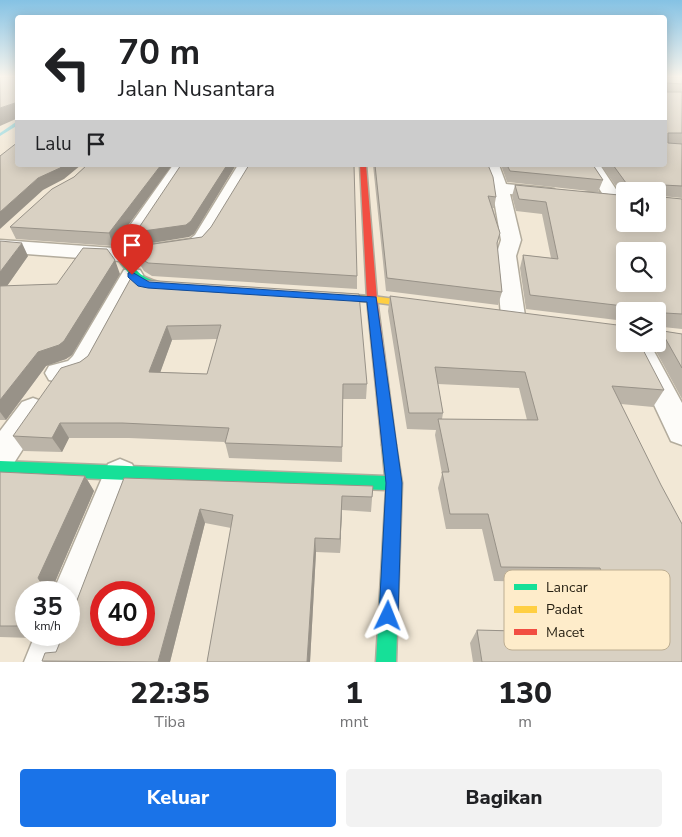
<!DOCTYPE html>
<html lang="id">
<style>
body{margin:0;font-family:"Nunito Sans",sans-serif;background:#f2f2f2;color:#202124;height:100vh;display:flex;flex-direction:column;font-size:19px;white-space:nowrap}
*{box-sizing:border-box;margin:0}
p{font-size:16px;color:#757577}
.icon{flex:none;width:28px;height:28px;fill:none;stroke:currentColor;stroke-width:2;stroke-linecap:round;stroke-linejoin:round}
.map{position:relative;height:662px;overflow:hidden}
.drawer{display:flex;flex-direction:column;background:#fff;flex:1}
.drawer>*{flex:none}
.hud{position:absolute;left:15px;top:15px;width:652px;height:152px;border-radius:5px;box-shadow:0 2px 12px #0003;background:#fff;color:#202124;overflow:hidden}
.fabs{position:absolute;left:616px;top:182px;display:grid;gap:10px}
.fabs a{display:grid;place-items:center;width:50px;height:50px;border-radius:5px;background:#fff;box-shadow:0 2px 12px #0003;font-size:25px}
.speed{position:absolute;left:15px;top:581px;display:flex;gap:10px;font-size:25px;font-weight:700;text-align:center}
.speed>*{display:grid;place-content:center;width:65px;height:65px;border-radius:50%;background:#fff;box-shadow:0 2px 12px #0003;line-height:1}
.speed small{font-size:12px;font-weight:400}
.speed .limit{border:8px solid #d22;background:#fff;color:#111}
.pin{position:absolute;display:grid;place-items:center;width:42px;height:42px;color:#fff;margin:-51px -21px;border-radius:50% 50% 50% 0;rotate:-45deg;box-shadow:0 0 5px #0007}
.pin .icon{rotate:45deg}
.me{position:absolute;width:55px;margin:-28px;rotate:2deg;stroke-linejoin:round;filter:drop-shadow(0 0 4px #0008)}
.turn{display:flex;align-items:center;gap:18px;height:105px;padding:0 20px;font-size:22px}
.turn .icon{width:65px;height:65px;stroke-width:2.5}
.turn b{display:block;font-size:35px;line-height:42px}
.then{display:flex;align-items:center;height:48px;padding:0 20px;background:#0003;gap:10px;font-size:19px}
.eta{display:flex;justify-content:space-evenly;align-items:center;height:85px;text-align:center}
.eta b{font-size:30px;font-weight:800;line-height:35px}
.action{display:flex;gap:10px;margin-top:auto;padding:10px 20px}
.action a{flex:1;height:58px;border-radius:5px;background:#1a73e8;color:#fff;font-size:20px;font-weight:800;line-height:58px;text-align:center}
.action a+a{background:#f2f2f2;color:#202124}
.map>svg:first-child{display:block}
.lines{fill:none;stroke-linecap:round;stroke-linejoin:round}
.stream{fill:#92d8df;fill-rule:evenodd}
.street-casing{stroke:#b3ac9d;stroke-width:3}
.fast-casing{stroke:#b3ac9d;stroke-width:3}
.slow-casing{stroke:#b3ac9d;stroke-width:3}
.jam-casing{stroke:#b3ac9d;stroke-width:3}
.street{fill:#fdfcf9;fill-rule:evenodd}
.fast{fill:#16e098;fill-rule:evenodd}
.slow{fill:#ffcf43;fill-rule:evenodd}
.jam{fill:#f24e42;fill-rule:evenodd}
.wall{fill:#bbb4a8;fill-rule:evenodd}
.shaded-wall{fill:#989288}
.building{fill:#d9d1c3;stroke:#989288;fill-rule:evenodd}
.route{fill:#1a73e8;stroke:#114b97}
.key{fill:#feecca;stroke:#bdae92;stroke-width:1}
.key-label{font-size:14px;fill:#241e11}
</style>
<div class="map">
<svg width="682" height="662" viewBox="0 0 682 662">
<rect width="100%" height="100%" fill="#f2e8d6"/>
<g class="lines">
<path class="stream" d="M16,122l2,3 -18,11v-3z"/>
<defs>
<path id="street" d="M173,165h16l-53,82 54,-8 5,-4 43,-70h16l-42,74 -9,9 -83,13 -120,-9v-12l114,8z
M483,165h16l7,19 42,4 6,1 2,4 -2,4 -6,1 -38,-4 11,46 -5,16 9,60 -3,5 -9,3 -9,-3 -3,-5 -5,-60 5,-16 -9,-52z
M584,165h16l23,35 -3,4 -6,1 -32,-4 -2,-4 2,-4 6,-1 14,1z
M132,269l8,1 3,5 -50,95c-11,9 -30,14 -44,10l-4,-7 4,-7 19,-5 5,-5 48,-81 3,-5z
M625,343l25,1 32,59v42l-11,-4z
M33,398l11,4 4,8 -36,56 -12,4v-39l22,-29z
M120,459l12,5 5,10 -53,146 -10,4 5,11 -11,27h-44l11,-27h34v-43h-16l55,-128z"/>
<path id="fast" d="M120,252l3,1c17,24 19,25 47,32l1,2 -1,2c-26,6 -42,-15 -55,-34z
M389,439l5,2 2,4 6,38 -6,179h-20l10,-172 -386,-15v-14l385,15 -3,-31 2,-4z"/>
<path id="slow" d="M321,293l51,3 53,7 5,3 -5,3 -53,-7 -55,-4 -1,-2 1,-2z"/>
<path id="jam" d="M360,165h6l11,134 19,146 -2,4 -5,2 -5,-2 -2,-4 -15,-146z"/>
</defs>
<use href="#street" class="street-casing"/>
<use href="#fast" class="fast-casing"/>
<use href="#slow" class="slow-casing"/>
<use href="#jam" class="jam-casing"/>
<use href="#street" class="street"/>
<use href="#fast" class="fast"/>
<use href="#slow" class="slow"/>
<use href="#jam" class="jam"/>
</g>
<path class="wall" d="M665,77h17v121l-20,-2v1l20,2v130l-19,-2v4l19,3v65l-30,-55h6v-33h-33v10l-99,-12 -6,-41 3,-13 28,3 -9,-44 -26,-3 -4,-15 3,-11 104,10h3l-21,-30h64zM625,191h33l-33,33z
M87,165h85l-59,81 -97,-7 -6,-12 64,-50z
M373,165h115l8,32 -2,11h-1l7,25 -3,12 5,47 -4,13 -112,-14z
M501,165h92l10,15 -5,12 -91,-10z
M211,227l146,49v13l-205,-13 -8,-5 -7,-11 -4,-13 69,-10z
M0,241l28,15 -21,30 50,-2 63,-10 -48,81 -6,4 -20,7 -40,54h-6z
M132,276l235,108 -1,15h-23l-1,63 -113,-4 -4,-16 -96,-4h-60l-7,14 -38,-1 -11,-15 67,-74 8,-6zM217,339l-10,35 -47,-2 12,-32z
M390,296l274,94 -11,17 -32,-3 61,258h-209l-3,-19 7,-13 130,3 -19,-51 -94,-1 -12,-52h-36l-8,-41 4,-14 -7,-39 1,-5 -29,-1 -19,-118zM438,384l81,4 8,32 -85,-1 1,-6z
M0,472l85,4 9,15 -39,91 11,10h-40v43h8l-2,3 -32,-1z
M124,478l249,8 -2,26 -29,-2 -2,43 -24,-1 -6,110h-103l24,-134 -26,-5 -35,139h-126l-2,-1 14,-9 13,-17 5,-27z"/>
<path class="shaded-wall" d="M18,102v16l-18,8v-18z
M64,165h17l-17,14 -21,11 -43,39v-17l38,-34z
M161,165h11l-59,81 -4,-13z
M227,165h9l-42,69 -5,3 -49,8 -4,-13z
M22,243l6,13 -28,40v-24z
M115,260l5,14 -48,81 -6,4 -20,7 -40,54 -6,-8v-12l38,-48z
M167,326l5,14 -17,47 -6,-15z
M60,423l9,15 -7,14 -10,-14z
M85,476l9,15 -39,91 11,10h-12l-14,-11 -2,-3z
M342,496v14l-2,43v-14z
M200,509l5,14 -35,139h-12z
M315,538l1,14 -6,110h-3z
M20,621l6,5v7l-9,-7z"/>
<path class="building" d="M0,77h18v25l-18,6z
M665,77h17v7l-15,-1v9h15v41h-14v10l14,1v42l-19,-1 -2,1 1,11 20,2v115l-17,-1 -2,18 19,3v34l-22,-39h-2v-18h-25l-1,-4 -102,-12 -7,-40 35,4 -12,-57 -27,-3 -4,-14 104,10 6,-1v30h33v-33h-31l2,-4 -16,-22h52zM625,251h33v33h-33z
M18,142v23h46l-4,3 -22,10 -38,34v-56z
M87,165h74l-52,68 -99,-6 42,-38 22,-12z
M181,165h46l-36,56 -5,4 -50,7z
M249,165h105l3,111 -209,-13 -8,-5 -7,-11 69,-10 9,-10z
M375,165h113l5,12 3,20 -8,-1 12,37 -3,10 5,49 -115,-14z
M507,165h86l10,15 -93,-9z
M0,241l22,2 -22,29z
M83,248l24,1 8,11 -51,81 -5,4 -21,7 -38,48v-114l57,-2z
M132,276l11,4 216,14 8,90h-24l-1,63 -117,-4 4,-15 -107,-5h-62l-8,15 -39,-2 48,-68 19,-6 8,-6zM221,325l-14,49 -58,-2 18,-46z
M390,296l235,30v18h15l24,46 -52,-4 49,99 21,39v138h-200l-5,-32 149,4 -26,-66 -99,-1 -13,-53h-38l-8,-42h7l-11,-53 100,1 -13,-48 -90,-5 8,46h-34z
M0,472l85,4 -47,102 2,3h15l-1,11h-28v29h-6l-3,5h-17z
M124,478l249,8 -1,11 -30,-1 -2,43 -25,-1 -8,124h-100l26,-147 -33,-6 -42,153 -116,-1 3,-8 11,-1 7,-17h6v-24l5,-3zM101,592h43v43h-43z"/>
<linearGradient id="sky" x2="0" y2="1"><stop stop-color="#85c2e4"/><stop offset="0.45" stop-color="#f9f5ed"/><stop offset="1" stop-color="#f9f5ed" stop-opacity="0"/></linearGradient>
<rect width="682" height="170" fill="url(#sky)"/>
<path class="route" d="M132,272l17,10 227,15 26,186 -4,133 -3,7 -7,2 -7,-2 -2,-7 7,-133 -19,-181 -219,-14 -10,-2 -10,-9v-4z"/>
<rect x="504" y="570" width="166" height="80" rx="8" class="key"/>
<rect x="514" y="584" width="23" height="6" fill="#16e098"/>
<rect x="514" y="606" width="23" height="7" fill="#ffcf43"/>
<rect x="514" y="629" width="23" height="6" fill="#f24e42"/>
<g class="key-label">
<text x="546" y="592">Lancar</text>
<text x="546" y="614">Padat</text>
<text x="546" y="637">Macet</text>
</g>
</svg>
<div class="fabs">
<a><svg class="icon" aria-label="sound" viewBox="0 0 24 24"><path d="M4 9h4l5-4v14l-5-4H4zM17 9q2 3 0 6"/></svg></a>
<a><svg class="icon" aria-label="search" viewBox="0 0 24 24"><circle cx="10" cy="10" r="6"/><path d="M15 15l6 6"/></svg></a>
<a><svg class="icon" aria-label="layers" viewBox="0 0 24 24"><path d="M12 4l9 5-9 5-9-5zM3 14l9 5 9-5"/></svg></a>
</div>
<div class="speed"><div>35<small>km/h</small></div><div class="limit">40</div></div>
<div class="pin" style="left:132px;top:275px;background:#d93025"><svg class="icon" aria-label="arrive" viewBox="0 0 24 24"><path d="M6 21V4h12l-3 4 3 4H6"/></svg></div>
<svg class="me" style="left:388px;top:616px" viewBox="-20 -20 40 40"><path d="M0-17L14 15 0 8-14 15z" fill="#1a73e8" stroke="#fff" stroke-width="4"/></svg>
<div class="hud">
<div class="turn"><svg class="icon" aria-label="left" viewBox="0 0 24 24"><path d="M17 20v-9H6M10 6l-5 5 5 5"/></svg><div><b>70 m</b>Jalan Nusantara</div></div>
<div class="then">Lalu<svg class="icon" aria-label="arrive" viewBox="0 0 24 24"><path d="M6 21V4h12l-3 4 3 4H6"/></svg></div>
</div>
</div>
<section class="drawer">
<div class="eta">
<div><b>22:35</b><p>Tiba</p></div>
<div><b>1</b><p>mnt</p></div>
<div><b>130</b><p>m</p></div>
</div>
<div class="action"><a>Keluar</a><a>Bagikan</a></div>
</section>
